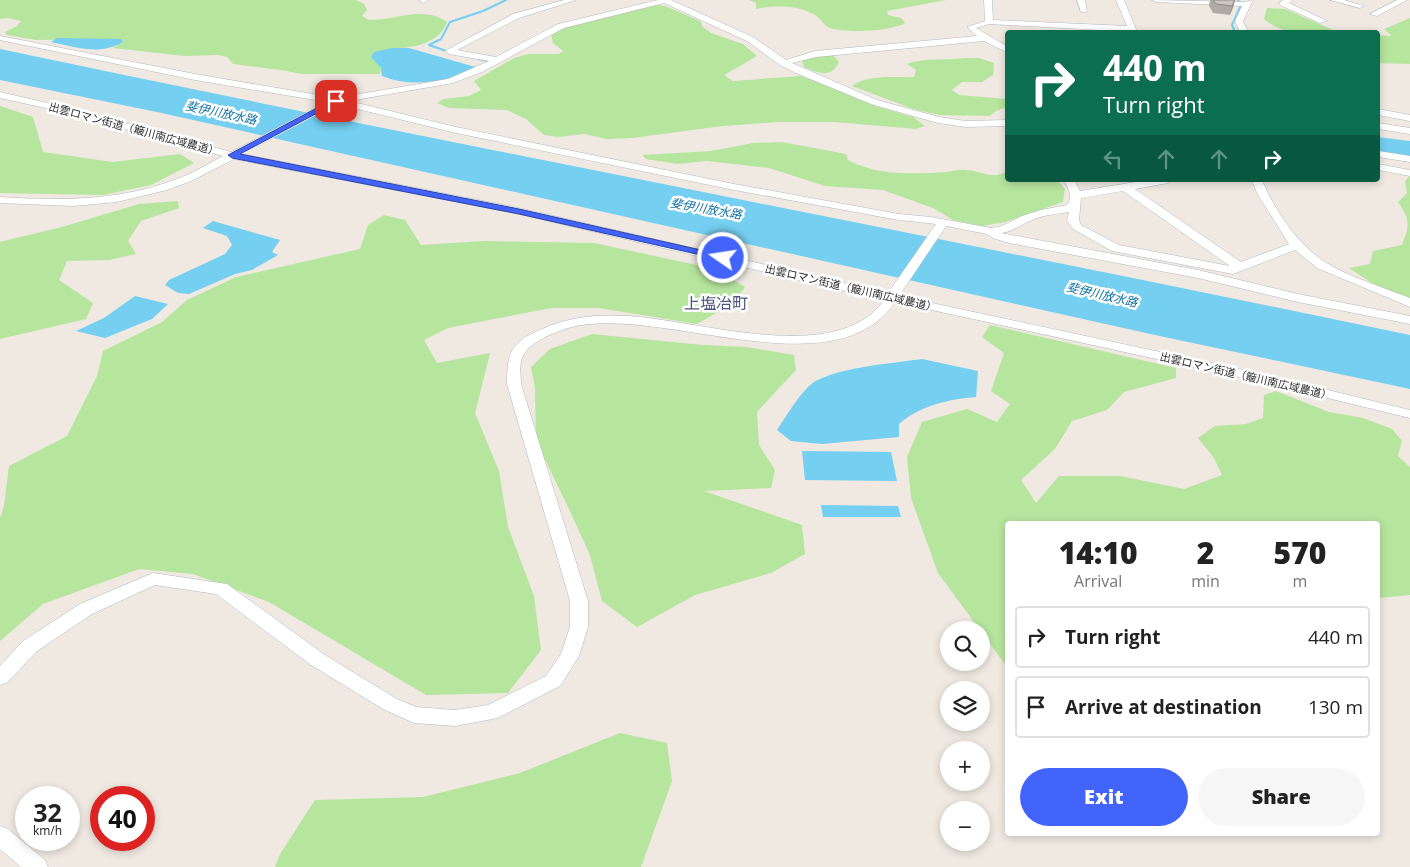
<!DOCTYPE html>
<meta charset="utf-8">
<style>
body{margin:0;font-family:"Open Sans","Noto Sans JP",sans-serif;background:#f6f6f6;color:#222;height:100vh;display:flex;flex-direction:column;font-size:19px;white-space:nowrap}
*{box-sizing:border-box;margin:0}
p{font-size:16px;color:#767676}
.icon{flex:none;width:28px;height:28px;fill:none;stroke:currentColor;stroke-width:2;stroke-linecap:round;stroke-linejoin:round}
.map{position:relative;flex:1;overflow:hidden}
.panel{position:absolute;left:1005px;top:521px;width:375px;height:315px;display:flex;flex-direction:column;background:#fff;border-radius:5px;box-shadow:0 2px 8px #0003}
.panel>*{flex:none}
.hud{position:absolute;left:1005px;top:30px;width:375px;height:152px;border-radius:5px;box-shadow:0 2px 8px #0003;background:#0b6e4f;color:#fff;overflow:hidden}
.fabs{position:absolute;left:940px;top:621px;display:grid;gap:10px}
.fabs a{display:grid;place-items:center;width:50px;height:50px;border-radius:50%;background:#fff;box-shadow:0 2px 8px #0003;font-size:25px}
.speed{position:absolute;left:15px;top:786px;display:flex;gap:10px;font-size:25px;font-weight:700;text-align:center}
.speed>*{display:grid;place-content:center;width:65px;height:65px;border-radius:50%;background:#fff;box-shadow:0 2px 8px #0003;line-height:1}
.speed small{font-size:12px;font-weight:400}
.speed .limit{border:8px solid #d22;background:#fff;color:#111}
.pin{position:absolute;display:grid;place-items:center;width:42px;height:42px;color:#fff;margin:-21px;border-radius:10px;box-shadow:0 2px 8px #0006}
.me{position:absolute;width:55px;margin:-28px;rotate:283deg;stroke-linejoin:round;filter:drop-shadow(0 0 4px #0008)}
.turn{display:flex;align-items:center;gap:18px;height:105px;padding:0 15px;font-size:22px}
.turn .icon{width:65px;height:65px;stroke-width:2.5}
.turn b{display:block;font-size:35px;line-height:42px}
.lanes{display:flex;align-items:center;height:48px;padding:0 15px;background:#0003;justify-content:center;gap:25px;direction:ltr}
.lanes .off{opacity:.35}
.eta{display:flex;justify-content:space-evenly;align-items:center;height:85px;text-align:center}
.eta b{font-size:30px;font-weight:800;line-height:35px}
.action{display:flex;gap:10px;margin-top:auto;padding:10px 15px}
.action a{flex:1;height:58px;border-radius:30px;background:#4264fb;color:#fff;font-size:20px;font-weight:800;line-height:58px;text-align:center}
.action a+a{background:#f6f6f6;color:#222}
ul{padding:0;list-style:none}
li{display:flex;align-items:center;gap:15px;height:62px;margin:0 10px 8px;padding:0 5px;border:2px solid #e0e0e0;border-radius:5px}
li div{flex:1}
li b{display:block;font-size:19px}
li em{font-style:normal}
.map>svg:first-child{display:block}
.green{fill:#b6e59e}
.water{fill:#75cff0}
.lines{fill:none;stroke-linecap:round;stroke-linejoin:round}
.stream{stroke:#75cff0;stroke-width:2}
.minor-casing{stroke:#b4b7c1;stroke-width:1}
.minor{fill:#fff;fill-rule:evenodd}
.wall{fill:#afaba4}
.shaded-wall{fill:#8e8b86}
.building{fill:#cbc7bf;stroke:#8e8b86}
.route{fill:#4264fb;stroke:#2b41a3}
.labels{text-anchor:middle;stroke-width:5;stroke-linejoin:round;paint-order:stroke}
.far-street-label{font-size:11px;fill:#2e2e2e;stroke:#fff}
.far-water-label{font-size:12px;font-style:italic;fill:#0d6fa3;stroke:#fff}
.quarter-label{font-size:16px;fill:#4d5680;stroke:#fff}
</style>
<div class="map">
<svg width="1410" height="867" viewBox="0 0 1410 867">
<rect width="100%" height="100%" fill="#efe9e1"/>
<path class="green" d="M0,0h356l8,4 3,6 -5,6 7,4c27,0 55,-15 78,2 -10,28 -47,25 -73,30l-3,5 10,11 -1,6h-78l-21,-4 -48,-6 -6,-7 -9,-2 -34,1 -71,-8 10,-6 -3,-3 -84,1 -29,-5 -2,-3 12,-6 4,-5 -13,-3 -8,1z
M749,0h197l-59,11 1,4 13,3 4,5c-16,9 -58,10 -75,5 -6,-2 -9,-9 -15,-13 -17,-10 -40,-10 -59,-6v-6z
M656,5l9,1 35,15 3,6 8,6 32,11 14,12 -33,19 9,6 68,-5 43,16 31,14 38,11 12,9 -9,3 -82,-7h-56l-55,4 -91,12 -25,1 -22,-5 -27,3 -14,-2 -18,-16 -19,-9 -58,-2 -12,-5 7,-4 25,-3 12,-6 -7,-9 40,-23 14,-4h31l4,-3 -10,-8 -2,-10 11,-7z
M1267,8l18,1 53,23c-25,1 -54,5 -74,-13z
M1410,18v46l-32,-1v-28l14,1 -8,-7z
M817,55h16l6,7c-8,17 -21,11 -35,5l-2,-6z
M965,58h14l15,5 -1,12 -11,7h-20l-10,8 7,5 48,4v8l-11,4 -6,5 -50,-1 -24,-5 -64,-24c16,-12 43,-8 62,-9l2,-7 -9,-6c18,-7 39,-3 58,-6z
M0,106l33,11 10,35 70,10 67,-8 14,9 -43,22 -48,10 -103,-2z
M782,142l64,12 2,6c29,16 67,14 99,12 6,-1 13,-3 19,-2 13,0 28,11 41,1l1,9h49l8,9 -2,13 -58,20 -23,4 -29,-6 -20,-12 -50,-18 -58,-4 -56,-18 -62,-7 -30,3 -31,-5 -4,-4 69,-4 42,-8z
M1410,176v125l-38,-18 -23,-15 21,-4 3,-13 29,-6c8,-21 8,-25 -4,-43l9,-9 -2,-12z
M178,201l1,7 -38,13 -13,20 8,13 -27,6 -42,1 -8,19 34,23 -7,16 -86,20v-97l62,-15 77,-23z
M384,215l21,5 16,25 64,-4 109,2 121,26 30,18 -10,15 -38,22 -98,-16h-48l-103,20 -24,12 13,23 53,-10 -15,60 24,58 9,56 26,69 7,54 -33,43 -82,2 -157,-93 -76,-28 -54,-5 -96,35 -43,37v-123l4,-12 5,-40 58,-30 30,-60 6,-25 59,-29 25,-22 49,-23 124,-28 8,-24z
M990,325l186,43v10l-52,14 -17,18 -35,11 -17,28 -34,31 15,23 23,-27h61l64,13 38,-14 -8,-17 -16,-20 17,-12 31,-2 17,-6 1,-23 12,-4 53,21 34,6 29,11 10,12 -4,15 12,11v128l-32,3v-74h-370l-1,143 -69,-94 -27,-75 -4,-41 15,-35 45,-13 30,13 13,-18 -19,-13 13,-38 -22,-16z
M592,334l111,11 44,2 47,8 2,15 -39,42 2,33 16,25 -4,18 -67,3 98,34 3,29 -34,19 -76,22 -58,32 -35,-26 -12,-46 -21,-46 -33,-68 -1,-53 -4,-21 19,-18z
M620,733l47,10 5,38 -31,86h-366l5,-13 35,-54 108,-3 97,-24z"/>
<path class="water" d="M57,38l64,1 2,3c-23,14 -46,5 -72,0z
M392,48h17l70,20c-32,13 -65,21 -97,8l-1,-8 -10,-11 3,-5z
M0,49c469,99 940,188 1410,286v54l-255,-54 -998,-223 -157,-32z
M1378,137l32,4v15l-32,-5z
M213,221l67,19 -8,12 6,3 -26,15 -17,4 -46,20 -11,-1 -13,-8 4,-5 56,-26 7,-9 -5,-9 -24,-8z
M135,296l33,8 -16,15 -47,19 -29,-7 28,-13z
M922,359l56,12 -2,26c-27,2 -57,9 -77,27v13l-77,7 -31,-3 -14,-11c10,-15 19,-31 32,-44 19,-18 86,-23 113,-27z
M802,451l89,1 6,29 -92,-1z
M821,505l77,1 3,11h-78z"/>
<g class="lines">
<path class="stream" d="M1235,32l-3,-7 9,-20 -3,-5
M449,52l-20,-7 12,-6 9,-17 33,-11 23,-11
M478,59l10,2"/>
<defs>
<path id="minor" d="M419,0h8v1l-4,2z
M564,0h12l-57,18 -62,32 39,7 62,-33 100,-24h13l82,37 33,23 29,-9 162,-15 -10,-9 18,-6 -1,-21h8l1,20 134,6 -11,-26h8l13,32 -148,-8 -13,4 32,19v6l-24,-12 -168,16 -24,6 85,37 62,17 27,4 42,-1v6l-42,1 -28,-4 -67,-19 -75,-31 -16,-8 -33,-24 -83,-38 -100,25 -82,44 -29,11 -104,18 107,26 278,57 165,30 32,3 60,11 11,-2 20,-10 19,-6 26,-5c7,-8 1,-17 -3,-25h10l6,11 68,-11h25l-5,3 -33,6 106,73 48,-18 -32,-51 -5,-13h10c12,29 36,65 63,82 22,14 60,26 85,36v9l-93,-39 -22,-18 -62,24 -121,-23 -39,-22 -6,-9 2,-8c-13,2 -27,3 -39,9 -10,4 -18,11 -29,12l197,37 100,24 112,22v8l-112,-22 -100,-24 -189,-35 -16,-5 -6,-4 -41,-8 -47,70 354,76 157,38v8l-157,-38 -358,-78c-60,90 -234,3 -323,25 -9,2 -17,6 -25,9 -9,5 -21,11 -25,22 -3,8 -1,18 -1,26l67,217v26l-9,29 -19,30 -62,32 -43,8 -41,-3 -31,-14 -72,-44 -95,-71 -61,-9 -63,29 -55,37 -30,32 -7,2v-19l23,-25 57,-37 73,-31 74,11 98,71 72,44 19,8 39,3 33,-5 58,-29 15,-22 9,-27v-26l-63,-217c0,-32 4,-42 35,-55 27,-12 55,-15 85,-13 68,3 210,52 257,-16l-365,-86 -285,-55 -43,22 -24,9 -50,12 -44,4 -73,-3v-6c62,4 123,4 182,-20 14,-6 28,-14 41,-21l-159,-44 -64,-14v-6l69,16 162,44 96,-50 -132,-22 -195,-40v-4l195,38 141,24 112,-19 41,-18 -40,-7 -4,-3 68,-37zM337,104l119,29 278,57 165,30 37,4 -48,69 -369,-85 -277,-54zM1123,191l107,75 -111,-21 -38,-20 -2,-5 2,-22z
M1077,0h8l2,12h-6z
M1152,0l92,2 9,-2 -10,21 5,11h-8l-5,-11 7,-15 -86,-4z
M1283,0h10l-4,3 38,18 -7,2 -40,-18 -1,-2z
M1330,0h14l20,6 -4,2z
M1397,0h10l-30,16 -7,-2z
M1378,109l32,6v6l-32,-6z
M1378,123l32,5v6l-32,-5z
M1378,151l32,5v6l-32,-5z
M1378,164l32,6v6l-32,-6z
M0,826l8,3 37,31 3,7h-27l-21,-18z"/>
</defs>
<use href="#minor" class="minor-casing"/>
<use href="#minor" class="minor"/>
</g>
<path class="wall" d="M1210,0h25l-2,7 -3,8 -17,-2 -4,-7z"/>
<path class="shaded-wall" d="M1235,0l-2,7 -3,8 2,-9z"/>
<path class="building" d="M1213,0h22l-3,6 -16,-2z"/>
<path class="route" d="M334,99l6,2 -100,53 279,55 204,46 4,3 -4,2 -204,-46 -287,-56 -4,-3z"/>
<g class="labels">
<g class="far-street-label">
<text transform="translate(134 129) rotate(15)" y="4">出雲ロマン街道（簸川南広域農道）</text>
<text transform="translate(851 288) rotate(13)" y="4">出雲ロマン街道（簸川南広域農道）</text>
<text transform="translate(1246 376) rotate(13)" y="4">出雲ロマン街道（簸川南広域農道）</text>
</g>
<g class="far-water-label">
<text transform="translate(221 113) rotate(12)" y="4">斐伊川放水路</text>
<text transform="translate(706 209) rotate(10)" y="4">斐伊川放水路</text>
<text transform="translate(1102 295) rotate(13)" y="4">斐伊川放水路</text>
</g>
<g class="quarter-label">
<text x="716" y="309">上塩冶町</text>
</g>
</g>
</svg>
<div class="fabs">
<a><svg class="icon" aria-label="search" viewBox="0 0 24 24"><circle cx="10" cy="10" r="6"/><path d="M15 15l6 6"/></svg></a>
<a><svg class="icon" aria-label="layers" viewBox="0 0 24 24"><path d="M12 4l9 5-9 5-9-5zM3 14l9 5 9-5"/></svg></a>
<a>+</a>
<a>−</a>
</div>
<div class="speed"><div>32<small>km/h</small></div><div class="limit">40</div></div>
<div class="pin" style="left:336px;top:101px;background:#d93025"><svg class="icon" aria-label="arrive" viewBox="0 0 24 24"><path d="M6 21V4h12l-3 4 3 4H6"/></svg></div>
<svg class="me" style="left:723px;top:258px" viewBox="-20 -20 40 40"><circle r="17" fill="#4264fb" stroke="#fff" stroke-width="3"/><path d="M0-11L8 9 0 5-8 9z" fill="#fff"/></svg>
<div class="hud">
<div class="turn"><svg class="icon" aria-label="right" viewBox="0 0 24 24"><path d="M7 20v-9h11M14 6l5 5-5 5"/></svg><div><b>440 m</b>Turn right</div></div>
<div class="lanes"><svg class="icon off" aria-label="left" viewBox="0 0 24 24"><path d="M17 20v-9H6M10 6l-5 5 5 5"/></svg><svg class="icon off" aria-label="ahead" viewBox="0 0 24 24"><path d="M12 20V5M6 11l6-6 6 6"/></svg><svg class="icon off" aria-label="ahead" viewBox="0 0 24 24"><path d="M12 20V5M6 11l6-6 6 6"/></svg><svg class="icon" aria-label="right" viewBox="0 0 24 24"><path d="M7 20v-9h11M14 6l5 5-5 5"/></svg></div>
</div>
<section class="panel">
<div class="eta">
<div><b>14:10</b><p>Arrival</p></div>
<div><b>2</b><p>min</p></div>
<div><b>570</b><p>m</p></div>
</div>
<ul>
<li><svg class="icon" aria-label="right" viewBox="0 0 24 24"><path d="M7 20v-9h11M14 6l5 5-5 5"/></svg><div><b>Turn right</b></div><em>440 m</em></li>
<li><svg class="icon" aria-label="arrive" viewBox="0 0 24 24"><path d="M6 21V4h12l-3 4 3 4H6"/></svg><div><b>Arrive at destination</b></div><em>130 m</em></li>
</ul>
<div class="action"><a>Exit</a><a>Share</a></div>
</section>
</div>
